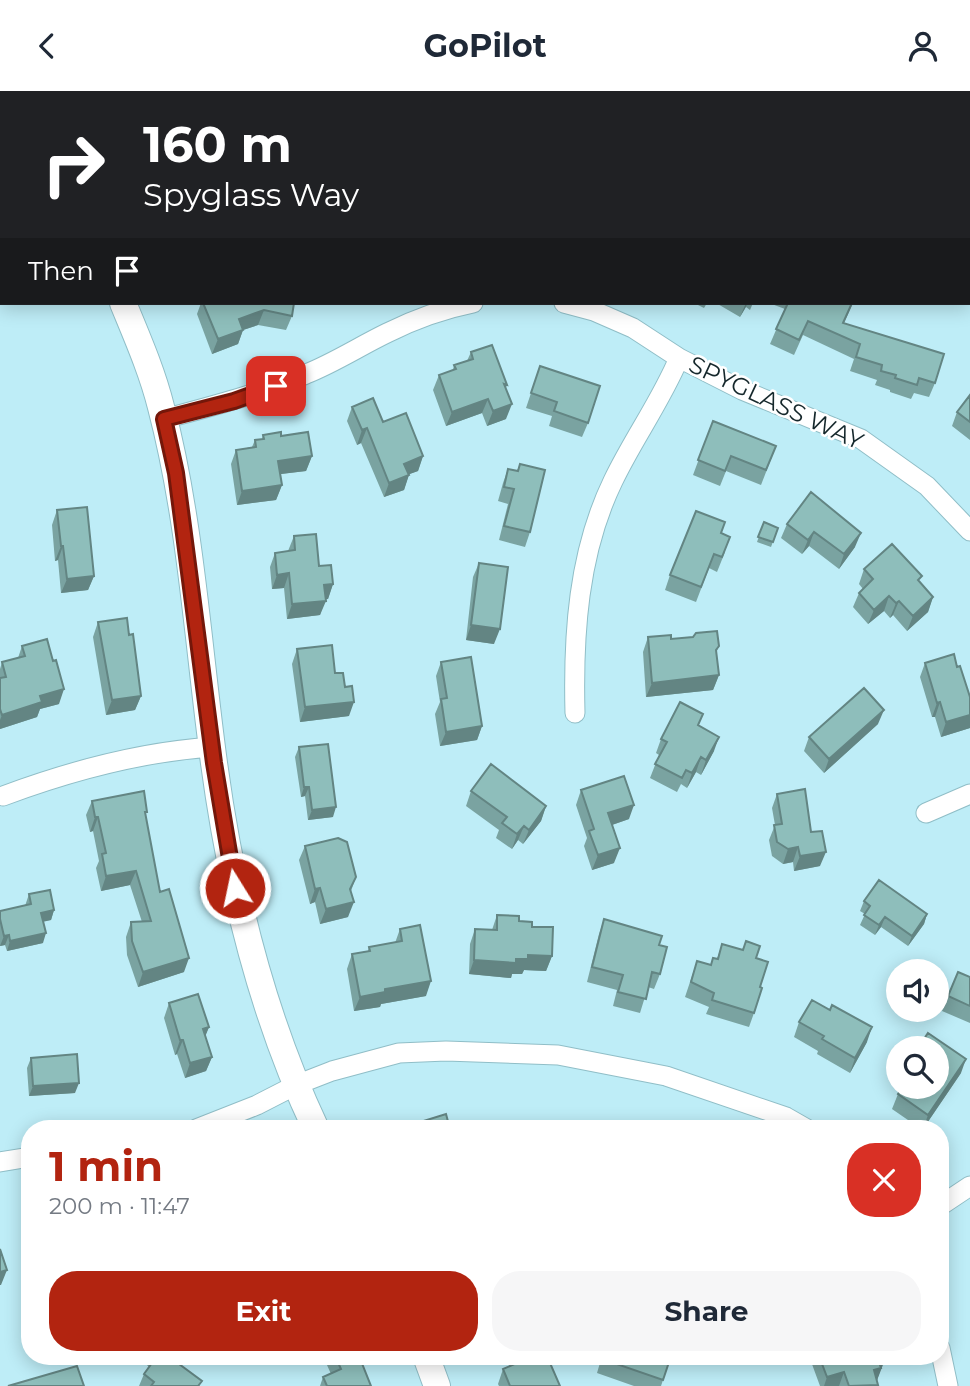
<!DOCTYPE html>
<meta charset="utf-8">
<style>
body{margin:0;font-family:Montserrat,sans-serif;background:#f6f6f7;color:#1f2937;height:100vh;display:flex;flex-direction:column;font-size:26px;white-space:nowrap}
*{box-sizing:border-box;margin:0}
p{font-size:23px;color:#747a83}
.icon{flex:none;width:38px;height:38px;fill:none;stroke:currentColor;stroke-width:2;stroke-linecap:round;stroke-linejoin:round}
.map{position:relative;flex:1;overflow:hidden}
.details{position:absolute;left:21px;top:1029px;width:928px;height:245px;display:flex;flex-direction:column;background:#fff;border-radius:28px;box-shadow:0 4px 18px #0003}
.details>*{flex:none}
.guide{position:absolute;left:0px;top:0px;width:971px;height:214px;box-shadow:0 4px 18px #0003;background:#202124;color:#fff;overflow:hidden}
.fabs{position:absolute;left:886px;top:868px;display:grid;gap:14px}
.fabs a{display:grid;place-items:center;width:63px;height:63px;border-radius:50%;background:#fff;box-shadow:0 4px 18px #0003;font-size:35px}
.pin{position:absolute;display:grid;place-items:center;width:60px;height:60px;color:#fff;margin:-30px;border-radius:14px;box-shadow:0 4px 10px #0006}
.me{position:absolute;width:77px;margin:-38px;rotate:350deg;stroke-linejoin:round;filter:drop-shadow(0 0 5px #0008)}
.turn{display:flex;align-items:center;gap:24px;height:147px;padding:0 28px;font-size:32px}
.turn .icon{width:91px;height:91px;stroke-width:2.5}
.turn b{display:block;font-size:49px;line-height:60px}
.then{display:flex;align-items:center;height:66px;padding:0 28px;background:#0003;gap:14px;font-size:26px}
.round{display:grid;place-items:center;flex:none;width:74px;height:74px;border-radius:28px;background:#f6f6f7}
.headline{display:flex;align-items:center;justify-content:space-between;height:119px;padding:0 28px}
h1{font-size:42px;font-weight:700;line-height:52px;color:#b22410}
.action{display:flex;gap:14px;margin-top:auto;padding:14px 28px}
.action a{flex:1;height:80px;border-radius:28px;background:#b22410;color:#fff;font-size:28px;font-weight:700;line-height:80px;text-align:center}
.action a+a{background:#f6f6f7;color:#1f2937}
header{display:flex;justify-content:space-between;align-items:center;height:91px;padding:0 28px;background:#fff;font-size:32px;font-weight:700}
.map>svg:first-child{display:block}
.green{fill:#f5bfb4}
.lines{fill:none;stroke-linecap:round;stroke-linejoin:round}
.stream{stroke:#a08f4f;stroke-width:6}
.street-casing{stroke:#90bec7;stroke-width:21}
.secondary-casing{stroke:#90bec7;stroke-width:28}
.street{stroke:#fff;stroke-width:19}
.secondary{stroke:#fff;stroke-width:26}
.wall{fill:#7aa3a1}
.shaded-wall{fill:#638583}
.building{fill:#8ebebb;stroke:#638583;stroke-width:2}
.route-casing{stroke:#74170a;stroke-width:18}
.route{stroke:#b22410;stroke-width:12}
.labels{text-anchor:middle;stroke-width:5;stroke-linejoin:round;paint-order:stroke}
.street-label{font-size:24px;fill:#15272b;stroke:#fff}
</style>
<header><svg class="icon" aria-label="back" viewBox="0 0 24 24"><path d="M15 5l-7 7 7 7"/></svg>GoPilot<svg class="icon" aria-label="person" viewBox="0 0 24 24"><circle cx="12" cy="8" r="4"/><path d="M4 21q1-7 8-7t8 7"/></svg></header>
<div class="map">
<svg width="970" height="1295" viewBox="0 0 970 1295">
<rect width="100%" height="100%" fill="#beedf7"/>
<path class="green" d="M608,0h362v184v-182z"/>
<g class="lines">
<path class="stream" d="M0,171l2,-5"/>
<defs>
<path id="street" d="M564,212l30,8 39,17 46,30 63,32 119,49 66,47 43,45
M164,328c48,-13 96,-25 142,-45 28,-11 54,-28 81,-41 28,-14 56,-24 86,-30
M575,622c-2,-78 3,-160 38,-232 20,-42 48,-80 66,-123
M3,705c67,-25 137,-44 209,-49
M926,722l44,-19
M196,1038l61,-24 39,-20 36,-14 67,-18 47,-2 112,4 108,21 120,41 21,12
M0,1071l30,-5
M940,1115l30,-20
M940,1257l8,38"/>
<path id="secondary" d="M23,0l1,2
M123,212c14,34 29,68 38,104 30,114 37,239 53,356 17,126 47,250 102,366
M426,1265l11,30"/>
</defs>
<use href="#street" class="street-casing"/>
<use href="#secondary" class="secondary-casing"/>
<use href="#street" class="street"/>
<use href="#secondary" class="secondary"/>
</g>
<path class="wall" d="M201,212h93l-2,13 -6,14 -28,-5 -15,5 -5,14 -26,10 -15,-40z
M694,212h13l-3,5z
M716,212h37l-3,7 -4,-3 -6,10z
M769,212h84l-9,20 91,60 -6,14 -15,-4 -3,6 -21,-7v-2l-15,-5 2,-5 -27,-9 4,-12 -51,-24 -9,20 -24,-11 15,-35z
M471,261l36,33 -1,3v31l-19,7 -5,-13 -36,13 -13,-36 6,-15 14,-5 1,-5 13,-4z
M540,275l48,57 -6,14 -33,-11 3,-10 -26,-8z
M970,304v45l-18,-14 5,-14z
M352,316l31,15 40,34 -5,15 -9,3 -5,16 -20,7 -23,-54 -4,2 -10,-24z
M713,330l63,25 -15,39 -35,-14 -6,15 -27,-11z
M263,344l18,1 31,20 -6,15 -26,3 2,11 -6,15 -39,5 -6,-41 5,-14 16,-3 3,-7 7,-1z
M520,373l10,68 -5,15 -26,-7 9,-36 -10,-3 5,-18 5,-14 9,2z
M811,401l44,55 -16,22 -30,-23 -7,8 -21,-16 6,-14z
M57,419l37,66 -6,14 -27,3 -3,-33 -3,1 -3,-36z
M764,431l14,6 -7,19 -14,-5z
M721,443l4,18 -8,20 -8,-4 -13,34 -31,-12 5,-15z
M294,445l39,48 -5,15h-3l-5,16 -33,4 -3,-31 -12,1 -2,-22 5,-14 13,-2z
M479,472l15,81 -28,-4 7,-63z
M864,478l55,13 14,15 -5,15 -21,19 -14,-16 -3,3 -6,-7 -16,13 -15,-17 6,-14 4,-4 -4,-5z
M98,531l43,74 -6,14 -29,5 -13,-78z
M648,546l23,2 48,7 -3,7 3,22 -6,15 -67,7 -3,-45z
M22,555l37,58 -19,5 -3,8 -37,12v-60l2,-7 16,-4z
M297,558l52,67 -49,6 -8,-58z
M441,571l41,64 -5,14 -37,6 -5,-32 5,-12 -4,-26z
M925,572l32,4 13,30v31l-29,9 -6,-20h-3l-12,-40z
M878,633l-54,49 -20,-22 5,-14z
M699,635l15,25 -13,24 -5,-3 -9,16 -6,-4 -4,8 -27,-14 9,-23 -3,-2 5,-14z
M299,656l34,70 -25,3 -3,-24 -4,1 -6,-40z
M581,699l48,29 -17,6 2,38 -22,7 -8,-24 3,-8 -11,-33z
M471,700l75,15 -5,15 -18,23 -5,-4 -6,9 -16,-11 3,-8 -33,-24z
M777,703l34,38 9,34 -26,5 -1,-9 -10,2 -11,-8 -3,-16 6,-15 -3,-17z
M92,710l54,15 14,76 24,80 -46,15 -11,-32 -1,-18 5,-15h11l-12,-37 -29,6 -5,-23 3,-7 -6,-30 -3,1 -4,-17z
M305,755l51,31 -5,14 -3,26 -28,7 -5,-22 -5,2 -11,-44z
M29,803l25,16 -3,10 -8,1v22l-36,8 -2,-6 -5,1v-35l25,-5z
M864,810l63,13 -3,10 -16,22 -27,-19 -6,8 -15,-10 5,-11 -5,-3z
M497,824l22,6 13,6 20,29 -6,15 -22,-1 -2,4h-10l-1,4 -42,-4 1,-30 5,-15 17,1z
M604,828l55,26 1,29 -6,15 -6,-2 -8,26 -27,-7 4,-16 -30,-8 12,-48z
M400,838l26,67 -45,8 -1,3 -26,4 -7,-42 5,-15 16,-3 1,-4 26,-4z
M722,853l34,14 4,29 -6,26 -5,14 -43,-13 3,-7 -24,-10 12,-36 13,4 7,-6z
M970,886v46l-28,-12 6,-15z
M169,912l40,24 -4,9 7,21 -6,14 -21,7 -8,-24 -2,1 -11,-37z
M799,931l68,20 -17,31 -33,-19 1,-3 -24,-14z
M31,967l44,35 -46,3 -2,-28z
M961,982l-38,56h-2l-29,-20 6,-15z
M29,1143h1v43h-2l-5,-28z
M146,1265h37l-4,8 21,22h-61l5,-12 5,-7 -5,-5z
M323,1265h36l12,30h-51l3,-9 8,-3z
M513,1265h22l25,30h-61l-1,-2 5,-15 6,-2z
M602,1265h69l-10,30h-27l-37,-13z
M809,1265h76l-8,24 1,6h-58z"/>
<path class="shaded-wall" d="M746,212h2l-8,14z
M264,219l-6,15 -15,5 -5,14 -26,10 6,-15 21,-20z
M488,308l-6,14 -36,13 6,-14z
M512,313l-6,15 -19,7 6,-15z
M367,337l-6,15 -4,2 5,-15z
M312,365l-6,15 -33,4 5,-14z
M423,365l-5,15 -19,7 5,-14z
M409,384l-5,15 -20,7 5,-14z
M282,394l-6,15 -39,5 5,-14z
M814,441l-5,14 -7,8 6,-14z
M861,442l-6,14 -16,22 5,-15z
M61,455h2l-5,14 -3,1z
M289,482l-5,15 -12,1 5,-14z
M94,485l-6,14 -27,3 6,-14z
M333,493l-5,15 -9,1 5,-15z
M889,505l-5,15 -16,13 6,-14z
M933,506l-5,15 -21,19 6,-15z
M326,510l-6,14 -33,4 5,-15z
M899,510l-6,14 -3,3 6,-15z
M471,534l29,4 -6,15 -28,-4z
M719,584l-6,15 -67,7 6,-14z
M64,598l-5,15 -19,5 -3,8 -37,12v-9l2,-5 38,-19z
M141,605l-6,14 -29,5 6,-15z
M354,611l-5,14 -49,6 5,-15z
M940,611l-5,15h-3l5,-14z
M884,619l-6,14 -54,49 5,-14z
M970,624v13l-29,9 5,-15z
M482,635l-5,14 -37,6 6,-14z
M719,646l-5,14 -13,24 5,-15z
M701,666l-5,15 -9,16 5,-15z
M304,696h5l-4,9 -4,1z
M634,714l-5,14 -26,9 5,-15z
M546,715l-5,15 -18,23 6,-14z
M336,716l-3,10 -25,3 4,-10z
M95,726h3l-5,14 -3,1z
M524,735l-6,14 -6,9 5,-15z
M798,756l-5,15 -10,2 5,-15z
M620,757l-6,15 -22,7 6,-15z
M826,761l-6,14 -26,5 6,-15z
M136,780l-6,14 -29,6 5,-15z
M320,797l-5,14 -5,2 5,-15z
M354,811l-6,15 -28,7 6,-15z
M54,819l-3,10 -13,3 3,-10z
M927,823l-3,10 -16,22 4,-10z
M885,826l-4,10 -6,8 4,-10z
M46,842l-3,10 -36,8 3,-10z
M9,844l-4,10 -5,1 4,-10z
M528,864l24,1 -6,15 -22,-1 -2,4h-10l-1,4 -42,-4 5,-14 42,-1z
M189,867l-5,14 -46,15 5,-15z
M431,890l-5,15 -45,8 -1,3 -26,4 6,-14 25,-8z
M209,936l-6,15v-13z
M872,936l-5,15 -17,31 5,-15z
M180,949h3l-6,14 -2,1z
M212,966l-6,14 -21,7 5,-15z
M966,968l-5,14 -38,56 5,-14z
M79,992l-4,10 -46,3 4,-10z
M7,1179l-6,15h-1v-13z
M178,1265h5l-13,20 5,-15z
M886,1266l-10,26 -8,2 10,-26z
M844,1281l-5,14h-15l3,-9z"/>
<path class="building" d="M203,212h91l-2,13 -28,-6 -25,9 4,11 -25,9z
M788,212h64l-9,20 101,31 -9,29 -16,-5 -2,7 -22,-7 1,-3 -15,-4 1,-6 -26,-8 4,-13 -52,-23 -9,19 -23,-11z
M492,254l15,40 -3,-1 8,20 -19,7 -5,-12 -36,13 -13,-37 17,-6 -2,-4 19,-6 -2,-7z
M540,275l60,20 -12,37 -34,-12 3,-9 -26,-9z
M970,304v27l-13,-10z
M373,307l10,24 23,-9 17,43 -19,8 5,11 -20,8 -22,-55 -5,2 -10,-23z
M713,330l63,25 -10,24 -35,-14 -6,15 -27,-11z
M281,341v4l27,-4 4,24 -34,5 4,24 -40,6 -6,-41 20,-3 -1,-7 9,-1 -1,-4z
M520,373l25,6 -15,62 -26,-6 10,-37 -10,-2 4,-18 10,2z
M811,401l50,41 -17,21 -30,-22 -6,8 -21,-16z
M87,416l7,69 -27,3 -4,-33h-2l-4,-36z
M696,420l29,11 -4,11 9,4 -8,20 -8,-3 -13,33 -31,-12z
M764,431l14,6 -5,14 -15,-5z
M316,443l3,32 12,-1 2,19 -9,1 2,16 -34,3 -3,-31 -12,2 -2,-22 20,-3 -1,-14z
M892,453l30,32 -4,4 15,17 -20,19 -14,-15 -3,2 -7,-7 -15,14 -15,-17 14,-14 -9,-10z
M479,472l29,4 -8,62 -29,-4z
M127,527l2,17 4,-1 8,62 -29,4 -14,-78z
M717,540l2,15 -3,4 3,25 -67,8 -4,-46 23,-2v4l22,-2 3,-4z
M47,548l6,22 3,-1 8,29 -24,7 2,6 -40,13 -2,-6v-31l6,-1 -4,-15 23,-6 -3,-10z
M332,554l3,28h8l2,14 7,-1 2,16 -49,5 -8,-58z
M954,563l3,13 3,-1 10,31v18l-24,7 -6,-20 -3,1 -12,-40z
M471,566l11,69 -36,6 -5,-33 6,-1 -6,-36z
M864,597l20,22 -55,49 -20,-22z
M680,611l23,12 -5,11 21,12 -13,23 -5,-3 -9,16 -6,-3 -4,8 -27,-14 12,-22 -6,-3z
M328,653l8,63 -24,3 -3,-23h-5l-5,-40z
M491,673l55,42 -17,24 -5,-4 -7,8 -15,-11 5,-6 -36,-26z
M624,685l10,29 -26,8 12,35 -22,7 -9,-24 5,-2 -13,-39z
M805,698l6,43 11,-1 4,21 -26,4 -2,-9 -10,2 -11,-7 -3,-17 8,-1 -5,-30z
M144,700l3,21h-2l15,80 9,-3 20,69 -46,14 -11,-31 -1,-19 20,-1 -15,-50 -30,5 -4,-22 4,-1 -8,-36h-3l-3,-16z
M338,747l9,4 9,35 -6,12 4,13 -28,7 -6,-21 -5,1 -10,-43z
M879,789l48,34 -15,22 -27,-19 -6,8 -15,-10 6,-9 -6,-5z
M50,799l4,20 -13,3 5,20 -36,8 -1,-6 -5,1 -4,-17v-8l31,-7 -2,-10z
M497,824l22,1v5l13,1v5h21l-1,29 -24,-1v4h-12v4l-42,-3 1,-31 22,1z
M604,828l58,17 -3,9 8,2 -7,27 -8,-2 -6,27 -28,-7 5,-17 -31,-8z
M420,834l11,56 -46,8v3l-25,5 -8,-43 18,-3 -1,-4 33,-6 -2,-12z
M746,850l14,5 -4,12 12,4 -8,25 2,1 -8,25 -42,-13 2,-7 -23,-11 6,-21 14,4 2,-7 5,1 4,-15 21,6z
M958,881l12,5v29l-22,-10z
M198,903l11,33 -6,2 9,28 -22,6 -7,-23h-3l-11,-37z
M812,909l18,10 2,-5 40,22 -17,31 -33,-19 2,-3 -25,-14z
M928,942l38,26 -38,56 -30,-21 5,-7h33v-39h-18z
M77,963l2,29 -46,3 -2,-28z
M446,1023l4,15h-49v-1z
M510,1033l66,3v2h-66z
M0,1158l7,21 -7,2z
M157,1265h21l-3,5 27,20 -4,5h-47l3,-4 -10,-8z
M335,1265h24l12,30h-44l-4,-9 18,-8z
M514,1265h21v1l12,-1 13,30h-50l-7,-17 14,-6z
M603,1265h68l-8,24 -61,-21z
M819,1265h66l1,1 -8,2 3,9 -7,2 4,15 -29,1 -5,-14 -17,5z
M77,1275l7,20h-76z"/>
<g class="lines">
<defs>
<path id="route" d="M235,797l-21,-125 -38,-290 -12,-54 70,-18 42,-15"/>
</defs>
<use href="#route" class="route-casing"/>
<use href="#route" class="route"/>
</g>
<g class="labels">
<g class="street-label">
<text transform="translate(776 312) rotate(25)" y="8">SPYGLASS WAY</text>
</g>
</g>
</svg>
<div class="fabs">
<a><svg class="icon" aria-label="sound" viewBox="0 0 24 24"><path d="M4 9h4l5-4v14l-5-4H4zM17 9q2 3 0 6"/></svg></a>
<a><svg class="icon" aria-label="search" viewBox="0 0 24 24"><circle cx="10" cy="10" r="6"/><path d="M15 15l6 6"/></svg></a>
</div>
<div class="pin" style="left:276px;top:295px;background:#d93025"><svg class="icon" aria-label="arrive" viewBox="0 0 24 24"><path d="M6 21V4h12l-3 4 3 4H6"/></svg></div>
<svg class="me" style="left:235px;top:797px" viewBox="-20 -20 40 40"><circle r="17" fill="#b22410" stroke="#fff" stroke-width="3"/><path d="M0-11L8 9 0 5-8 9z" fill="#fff"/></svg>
<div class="guide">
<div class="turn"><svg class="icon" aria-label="right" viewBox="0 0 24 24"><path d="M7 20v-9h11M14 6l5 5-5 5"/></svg><div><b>160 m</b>Spyglass Way</div></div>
<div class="then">Then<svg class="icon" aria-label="arrive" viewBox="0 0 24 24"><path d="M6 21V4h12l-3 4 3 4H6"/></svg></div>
</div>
<section class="details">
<div class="headline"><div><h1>1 min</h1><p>200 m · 11:47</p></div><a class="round" style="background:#d93025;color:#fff"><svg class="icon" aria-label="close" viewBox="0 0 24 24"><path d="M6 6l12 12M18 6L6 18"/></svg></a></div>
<div class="action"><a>Exit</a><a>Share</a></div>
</section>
</div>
